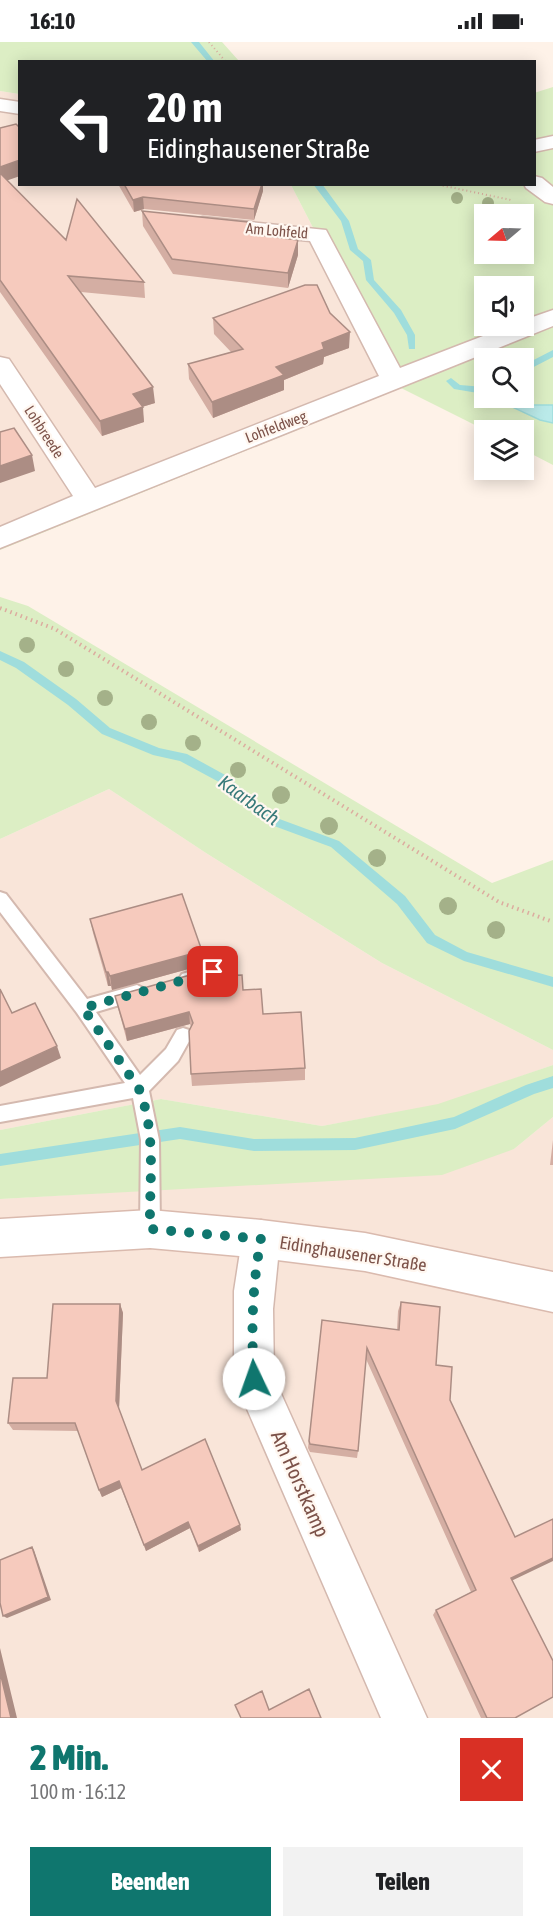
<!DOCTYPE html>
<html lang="de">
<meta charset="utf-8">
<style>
body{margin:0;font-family:"Asap Condensed",sans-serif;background:#f2f2f2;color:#202124;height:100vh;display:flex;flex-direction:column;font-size:22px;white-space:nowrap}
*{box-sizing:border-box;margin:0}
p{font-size:20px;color:#757577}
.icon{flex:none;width:33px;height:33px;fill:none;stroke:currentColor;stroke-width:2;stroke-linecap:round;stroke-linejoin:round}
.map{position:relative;height:1676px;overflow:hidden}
.side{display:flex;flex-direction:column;background:#fff;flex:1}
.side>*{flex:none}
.hud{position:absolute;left:18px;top:18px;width:518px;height:126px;border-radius:0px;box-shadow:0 3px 15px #0003;background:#202124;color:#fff;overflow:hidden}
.needle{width:39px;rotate:251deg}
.tools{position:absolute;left:474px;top:162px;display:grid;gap:12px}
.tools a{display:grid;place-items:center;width:60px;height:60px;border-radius:0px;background:#fff;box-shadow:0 3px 15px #0003;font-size:30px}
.pin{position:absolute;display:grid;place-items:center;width:51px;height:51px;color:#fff;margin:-26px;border-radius:12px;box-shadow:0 3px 9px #0006}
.me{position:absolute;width:66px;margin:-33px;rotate:357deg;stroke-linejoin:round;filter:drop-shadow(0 0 4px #0008)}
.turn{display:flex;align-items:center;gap:21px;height:126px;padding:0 30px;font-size:27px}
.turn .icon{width:78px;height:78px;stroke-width:2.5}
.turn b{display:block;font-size:42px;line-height:51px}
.round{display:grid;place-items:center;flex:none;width:63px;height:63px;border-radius:0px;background:#f2f2f2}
.headline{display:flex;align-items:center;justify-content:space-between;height:102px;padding:0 30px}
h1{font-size:36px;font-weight:800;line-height:45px;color:#0f766e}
.action{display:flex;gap:12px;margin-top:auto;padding:12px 30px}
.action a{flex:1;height:69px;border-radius:0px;background:#0f766e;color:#fff;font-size:24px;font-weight:800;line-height:69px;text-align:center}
.action a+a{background:#f2f2f2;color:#202124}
.status{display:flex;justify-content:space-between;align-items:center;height:42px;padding:0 30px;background:#fff;direction:ltr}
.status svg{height:16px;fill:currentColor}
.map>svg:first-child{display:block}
.residential{fill:#f9e5d9}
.green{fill:#dceec4;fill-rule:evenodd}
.water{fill:#baeae9;stroke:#9fdddc;stroke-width:1.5}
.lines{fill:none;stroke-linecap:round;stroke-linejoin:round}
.stream{fill:#9fdddc;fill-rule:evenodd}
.service-casing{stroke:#d4b9af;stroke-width:4}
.minor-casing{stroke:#d4b9af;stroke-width:3}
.tertiary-casing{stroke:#d4b9af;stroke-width:3}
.secondary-casing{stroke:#dabaae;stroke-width:3}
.path-far1{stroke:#dcac9f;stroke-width:2;stroke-dasharray:1 3;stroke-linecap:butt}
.path{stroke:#dcac9f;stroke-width:4;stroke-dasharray:1.5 4;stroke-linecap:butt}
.service{fill:#fff;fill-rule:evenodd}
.minor{fill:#fff;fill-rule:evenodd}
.tertiary{fill:#fff;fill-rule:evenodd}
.secondary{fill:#fff;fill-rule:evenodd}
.tree{fill:#a4b189}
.wall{fill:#d4aea3}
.shaded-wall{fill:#ac8d84}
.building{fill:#f6cabd;stroke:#ac8d84;stroke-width:1.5}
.route{stroke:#0f766e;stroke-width:10;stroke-dasharray:0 18}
.labels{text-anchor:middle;stroke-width:4.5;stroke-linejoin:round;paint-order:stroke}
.far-street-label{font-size:15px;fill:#7c5249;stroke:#fff7f0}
.street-label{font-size:18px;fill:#7c5249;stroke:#fff7f0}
.water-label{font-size:20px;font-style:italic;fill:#387a7a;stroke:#fff7f0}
.near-street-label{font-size:21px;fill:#7c5249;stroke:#fff7f0}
</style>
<div class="status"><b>16:10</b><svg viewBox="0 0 49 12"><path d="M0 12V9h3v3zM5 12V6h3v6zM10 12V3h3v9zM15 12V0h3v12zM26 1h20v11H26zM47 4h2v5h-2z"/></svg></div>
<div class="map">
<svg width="553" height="1676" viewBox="0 0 553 1676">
<rect width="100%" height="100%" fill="#fef2e8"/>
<path class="residential" d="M0,49l19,3 1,90 271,1 97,188 -388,157z
M109,747l97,64 176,110 171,87v15l-115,40 -116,21 -161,-27 -161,31v-291z
M553,1075v601h-553v-519l152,-9 362,-41z"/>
<path class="green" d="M0,0h222l17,19 -219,1 -1,32 -19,-3z
M553,45v318h-35l-15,-7h21v-40h-40v40c15,0 48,20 69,25v42l-29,-15v-20h-39l-84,-42 -401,162v-20l388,-157 -97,-188 243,-1v-91zM484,172h40v40h-40zM484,244h40v40h-40z
M0,555l28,9 464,277 61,-23v190l-171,-87 -176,-110 -97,-64 -109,50z
M553,1023v52l-39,32 -72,26 -442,24v-69l161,-31 161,27 116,-22z"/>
<path class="water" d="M493,356h10l15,7h35v18l-13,-3z"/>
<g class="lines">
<path class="stream" d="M191,0h8l16,20h-7z
M313,142h9l27,37 9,28 13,11 3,20 27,30 14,25v14h-6l-2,-14 -13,-22 -28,-33 -3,-19 -13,-11 -9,-29z
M553,308v7l-29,15v-7z
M451,336l9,7 24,2v7l-30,-5 -8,-8z
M0,609l24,11 52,37 34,29 49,20 28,6 40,22 47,41 65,24 66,55 30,39 32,17 86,25v10l-89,-26 -37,-18 -30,-39 -66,-57 -65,-24 -47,-41 -39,-21 -27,-6 -51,-21 -34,-29 -52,-37 -16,-8z
M553,1034v12l-19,6 -79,35 -100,21 -101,1 -74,-12 -180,27v-12l180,-27 74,12 101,-1 99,-21 72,-32z"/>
<defs>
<path id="service" d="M0,850l6,2 81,105 50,-14 6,3 3,5 -3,5 -47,14 44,63 26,-26 11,-19 6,-2 6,2 3,6 -14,25 -29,30 10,49 1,89 -3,7 -7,2 -7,-2 -3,-7 1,-89 -8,-42 -133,24v-16l125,-23 -48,-70 -77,-101z
M213,923l6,2 3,5 -3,5 -31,10 -6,-3 -3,-5 3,-5z"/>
<path id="minor" d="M534,134l8,2 11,9v17l-8,-2 -19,-14 -2,-4h10z
M203,175l123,13 74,138 109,-42h15v-6l29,-10v16l-553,222v-21l73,-31 -73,-112v-27l9,2 86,129 284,-112 -69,-135 -115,-12 -3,-5 3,-5z
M261,1178l14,6 5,13 -7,70 1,69 153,340h-46l-147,-339v-88l8,-52 5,-13z"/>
<path id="tertiary" d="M0,57l20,3v12l-20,-3z
M553,94v12l-19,4v-12z"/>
<path id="secondary" d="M150,1168l111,10 104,13 188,39v40l-188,-41 -104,-13 -111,-10 -150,9v-38z"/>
</defs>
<use href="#service" class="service-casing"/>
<use href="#minor" class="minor-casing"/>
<use href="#tertiary" class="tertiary-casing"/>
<use href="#secondary" class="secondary-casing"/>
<path class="path-far1" d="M209,0l17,20
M435,142l76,16"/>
<path class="path" d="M0,566l55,21 444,273 54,20"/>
<use href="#service" class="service"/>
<use href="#minor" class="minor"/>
<use href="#tertiary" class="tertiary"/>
<use href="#secondary" class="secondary"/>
</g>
<g class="tree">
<circle cx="457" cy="156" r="6"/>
<circle cx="488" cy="161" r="6"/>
<circle cx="27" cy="603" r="8"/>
<circle cx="66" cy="627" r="8"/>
<circle cx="105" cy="656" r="8"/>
<circle cx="149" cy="680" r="8"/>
<circle cx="193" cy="701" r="8"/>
<circle cx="238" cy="728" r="8"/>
<circle cx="281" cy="753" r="9"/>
<circle cx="329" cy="784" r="9"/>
<circle cx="377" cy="816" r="9"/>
<circle cx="448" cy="864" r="9"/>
<circle cx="496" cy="888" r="9"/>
</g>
<path class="wall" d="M0,86l7,53 59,59 78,42 1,16 -64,-6 74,111 -13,4 2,15 -42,14 -102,-144z
M118,142h145v7l-9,29 -110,-11 -10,3z
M142,169l107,23 49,6v15l-10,33 -115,-14 -30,-48z
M330,271l19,35 -25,9 -1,7 -39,16v10l-71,28 -24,-39 -1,-15 43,-12 -17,-18 -1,-16z
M90,877l113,46 -91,25 -1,-4h-3l-15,-53z
M210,934l53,38 42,54v12l-113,6 -1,-12v-47l-1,-3 -63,17 -9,-33 -3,-12z
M553,1098v25h-3z
M401,1260l35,63 14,35 63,181 2,137h-34l-48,-103 3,-5 35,-18 -105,-233 -8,92 -1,7 -47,-6 -2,-4 14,-128 75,10 1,-19z
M120,1262l3,9 -4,96 23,61 98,55 1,5 -42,22 -9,-24 -44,23 -25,-63 -19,9 -3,-7 -21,-59 -65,-1 -5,-7 39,-45z"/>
<path class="shaded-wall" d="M20,118v16l-20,7v-16z
M262,142h1v7l-9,29v-11z
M143,155l1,12 -10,3 -1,-12z
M248,180l1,15 -4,-4z
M298,198v15l-10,33v-15z
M350,290l-1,16 -25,9 -1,7 -39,16v10l-71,28 -1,-16 110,-59z
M153,345l2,16 -20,6 -2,-15z
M143,365l1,15 -42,14 -2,-15z
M32,413l3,16 -35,12v-17z
M202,909l1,14 -91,25 -2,-14z
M106,930h2l3,14h-3z
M189,970l1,12 -63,17 -2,-12z
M57,1004l4,12 -61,29v-15z
M120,1262l3,9 -4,96 -3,-8z
M119,1439l2,7 -19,9 -3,-7z
M188,1480l2,6 -44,23 -2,-6z
M240,1483l1,5 -42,22 -1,-6z
M32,1505l2,3 17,50 -44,18 -4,-2z
M553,1516v3l-46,22 4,-5z
M0,1606l17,70h-6l-11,-46z"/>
<path class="building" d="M16,82l4,4v32l-20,7v-39z
M0,131l66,67 11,-41 67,83 -76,-6 85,111 -20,7 10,13 -43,14 -100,-141z
M124,142h138l-8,25 -111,-12 -10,3z
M142,169l106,11 -3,11 53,7 -10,33 -116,-14z
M305,243h12l13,28 20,19 -28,11 2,6 -48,18 8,8 -72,27 -24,-38 55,-15 -30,-31z
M14,386l18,27 -32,11v-34z
M182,852l20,57 -92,25 -2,-4h-2l-16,-53z
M208,928l2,6 32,-1 1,15 18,-1 2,25 38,-2 4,56 -114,6 -2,-43 4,-8 -4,-11 -64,17 -10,-33z
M0,947l12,24 23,-10 22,43 -57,26z
M401,1260l39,5 -4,58 16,2 -2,33 65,137 38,-18v39l-42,20 42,83v36l-38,21h-28l-51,-108 40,-20 -109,-242 -9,103 -48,-7 -1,-3 13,-121 77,10z
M53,1262h67l-4,97 26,69 63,-31 35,86 -42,21 -10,-24 -44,23 -25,-64 -20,9 -24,-67h-67l5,-45h34z
M32,1505l16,50 -45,19 -3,-13v-43z
M0,1630l11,46h-11z
M309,1647l12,29h-80l-6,-13 27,-14 7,19z"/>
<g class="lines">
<path class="route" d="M213,930l-130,36 56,81c18,45 10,93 11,140l111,10c-9,47 -10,92 -7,140"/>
</g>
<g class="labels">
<g class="far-street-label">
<text transform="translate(277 189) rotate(5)" y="5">Am Lohfeld</text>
<text transform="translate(276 385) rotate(-21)" y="5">Lohfeldweg</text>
<text transform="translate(44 390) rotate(57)" y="5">Lohbreede</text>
</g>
<g class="street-label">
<text transform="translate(353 1212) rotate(9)" y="6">Eidinghausener Straße</text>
</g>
<g class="water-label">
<text transform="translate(249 758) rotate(36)" y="7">Kaarbach</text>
</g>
<g class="near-street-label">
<text transform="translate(300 1442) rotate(66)" y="7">Am Horstkamp</text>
</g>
</g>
</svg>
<div class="tools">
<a><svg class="needle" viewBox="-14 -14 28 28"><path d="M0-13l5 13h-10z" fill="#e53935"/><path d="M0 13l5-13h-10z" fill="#757577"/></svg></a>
<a><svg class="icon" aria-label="sound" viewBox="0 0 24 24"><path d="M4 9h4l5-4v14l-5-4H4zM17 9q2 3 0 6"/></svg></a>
<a><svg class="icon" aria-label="search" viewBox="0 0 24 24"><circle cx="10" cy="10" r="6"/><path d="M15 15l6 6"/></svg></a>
<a><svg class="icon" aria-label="layers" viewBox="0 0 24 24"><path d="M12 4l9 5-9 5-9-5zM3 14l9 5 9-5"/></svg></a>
</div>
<div class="pin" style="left:213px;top:930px;background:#d93025"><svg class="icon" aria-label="arrive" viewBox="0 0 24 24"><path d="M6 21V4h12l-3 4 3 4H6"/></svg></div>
<svg class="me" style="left:254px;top:1337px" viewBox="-20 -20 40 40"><circle r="19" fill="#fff"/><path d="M0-13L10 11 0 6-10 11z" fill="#0f766e"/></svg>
<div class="hud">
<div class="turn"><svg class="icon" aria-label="left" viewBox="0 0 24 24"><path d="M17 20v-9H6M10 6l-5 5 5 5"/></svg><div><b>20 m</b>Eidinghausener Straße</div></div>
</div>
</div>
<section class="side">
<div class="headline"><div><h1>2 Min.</h1><p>100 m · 16:12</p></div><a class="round" style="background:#d93025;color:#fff"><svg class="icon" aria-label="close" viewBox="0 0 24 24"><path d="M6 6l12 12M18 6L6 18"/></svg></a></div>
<div class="action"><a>Beenden</a><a>Teilen</a></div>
</section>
